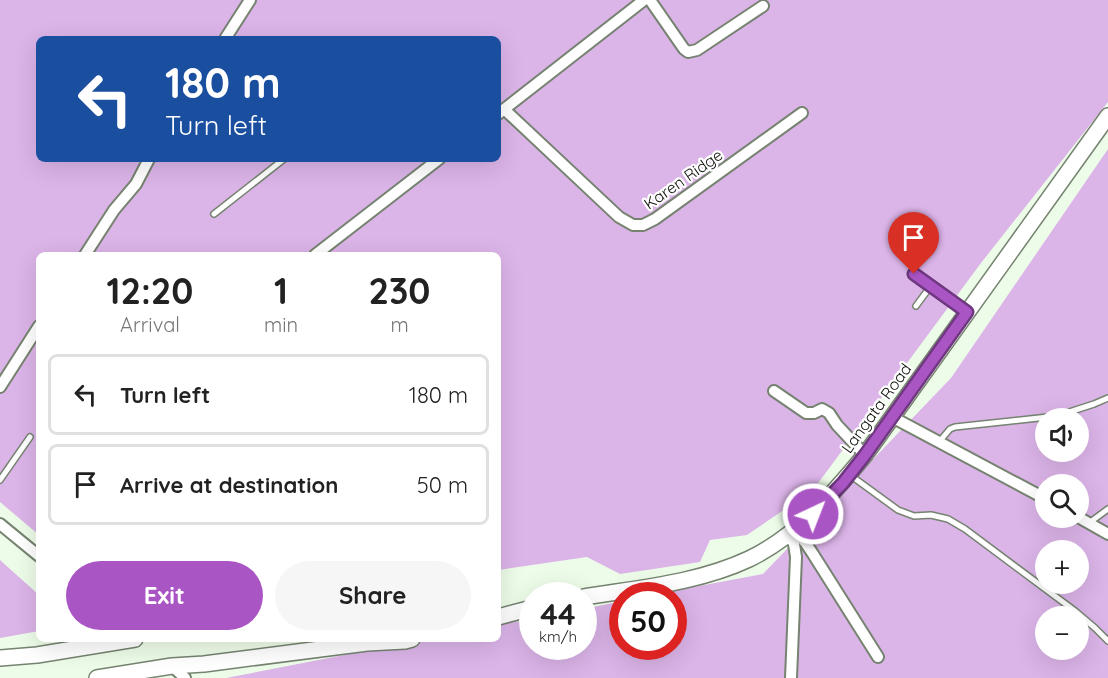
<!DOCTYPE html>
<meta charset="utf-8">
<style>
body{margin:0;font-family:Quicksand,sans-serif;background:#f6f6f6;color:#222;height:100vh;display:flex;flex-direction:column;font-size:22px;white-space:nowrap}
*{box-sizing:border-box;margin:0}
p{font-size:20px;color:#767676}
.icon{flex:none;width:33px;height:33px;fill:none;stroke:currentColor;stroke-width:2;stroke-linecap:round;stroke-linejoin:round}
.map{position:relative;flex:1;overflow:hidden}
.details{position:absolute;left:36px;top:252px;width:465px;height:390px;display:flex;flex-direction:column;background:#fff;border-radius:9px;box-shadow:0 6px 24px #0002}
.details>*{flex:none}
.top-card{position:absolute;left:36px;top:36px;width:465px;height:126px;border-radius:9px;box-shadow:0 6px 24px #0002;background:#1a4fa0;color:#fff;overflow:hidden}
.fabs{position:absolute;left:1035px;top:408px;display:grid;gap:12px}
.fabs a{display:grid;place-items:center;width:54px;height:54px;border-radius:50%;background:#fff;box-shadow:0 6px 24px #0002;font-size:30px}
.speed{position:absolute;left:519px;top:582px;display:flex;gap:12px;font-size:30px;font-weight:700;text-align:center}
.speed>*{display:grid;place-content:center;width:78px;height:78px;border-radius:50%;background:#fff;box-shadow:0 6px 24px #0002;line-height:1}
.speed small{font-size:15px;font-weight:400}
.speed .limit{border:9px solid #d22;background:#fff;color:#111}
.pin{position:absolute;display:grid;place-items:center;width:51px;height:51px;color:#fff;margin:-62px -26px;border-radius:50% 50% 50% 0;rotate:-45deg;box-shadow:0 0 6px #0007}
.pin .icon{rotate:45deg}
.me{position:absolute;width:66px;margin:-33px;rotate:43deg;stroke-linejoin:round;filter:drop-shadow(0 0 4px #0008)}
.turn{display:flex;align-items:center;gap:21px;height:126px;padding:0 30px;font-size:27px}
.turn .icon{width:78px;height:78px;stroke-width:2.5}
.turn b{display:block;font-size:42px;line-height:51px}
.eta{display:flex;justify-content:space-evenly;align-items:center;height:102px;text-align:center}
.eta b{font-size:36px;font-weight:700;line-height:42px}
.cta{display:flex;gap:12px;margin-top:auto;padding:12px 30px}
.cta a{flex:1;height:69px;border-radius:36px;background:#aa55c4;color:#fff;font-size:24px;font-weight:700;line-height:69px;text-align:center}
.cta a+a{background:#f6f6f6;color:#222}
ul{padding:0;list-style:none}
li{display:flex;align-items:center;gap:18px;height:81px;margin:0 12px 9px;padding:0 18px;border:3px solid #e0e0e0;border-radius:9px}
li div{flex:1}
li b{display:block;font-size:22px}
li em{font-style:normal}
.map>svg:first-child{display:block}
.green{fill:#dbb4e8;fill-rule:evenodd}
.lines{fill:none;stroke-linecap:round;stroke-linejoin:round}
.service-casing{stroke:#758370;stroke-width:8}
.minor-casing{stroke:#758370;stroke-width:14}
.secondary-casing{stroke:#758370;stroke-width:18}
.service{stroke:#fff;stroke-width:5}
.minor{stroke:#fff;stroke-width:10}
.secondary{stroke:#fff;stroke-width:15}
.route-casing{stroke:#6e377f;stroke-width:15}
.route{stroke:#aa55c4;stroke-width:10}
.labels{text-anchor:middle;stroke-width:4.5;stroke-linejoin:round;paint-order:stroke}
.street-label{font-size:16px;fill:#0d120b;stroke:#fff}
</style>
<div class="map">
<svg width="1108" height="678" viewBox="0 0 1108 678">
<rect width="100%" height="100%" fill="#edfce8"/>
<path class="green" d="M0,0h1108v102l-127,161 -168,227 -66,45 -37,5 -10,22 -80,12 -33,-17 -89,13v-315h-459v280l-39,-33zM39,39h459v120h-459z
M1108,149v529h-882l201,-39h71v-14l34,-6v27h52v-37l38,-8v45h52v-50l-23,-1 112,-21 188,-196zM1046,418h32v34h-32zM1046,484h32v34h-32zM1046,550h32v34h-32zM1046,616h32v34h-32z
M0,560l39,35v36l-39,7z"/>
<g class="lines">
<defs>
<path id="service" d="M214,214l70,-55
M913,274l17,13 -14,19
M930,287l35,24
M939,442l11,-13 5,-2 102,-11 37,-12 14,-6
M850,475l48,35 16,6 17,-1 17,4 17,10 110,82 20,17 13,13
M0,480l30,-43
M1089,523l19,-14"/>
<path id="minor" d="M650,0l34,49 4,3 9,-2 66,-44
M225,39l25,-39
M504,109l115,108 14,8h10l12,-6 147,-106
M498,114l146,-114
M85,255l29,-45 22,-26 13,-25
M315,255l124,-96
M0,387l39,-61
M774,391l32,22h8l8,-4 7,4 8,12 28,30
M892,417l154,82
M1078,517l30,17
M0,524l39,32
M794,530l11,12 8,12 65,103
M788,534l6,10 2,13 -5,121
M172,666l13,12"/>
<path id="secondary" d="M584,597c55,-9 114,-14 165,-38 48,-23 83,-64 116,-104l243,-339
M498,617l34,-9
M0,658l37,-3 98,-16
M97,678l75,-12 32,-2 163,-21 38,-2 7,-2"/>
</defs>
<use href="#service" class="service-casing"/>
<use href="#minor" class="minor-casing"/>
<use href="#secondary" class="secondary-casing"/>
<use href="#service" class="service"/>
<use href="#minor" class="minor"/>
<use href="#secondary" class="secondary"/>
</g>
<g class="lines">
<defs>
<path id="route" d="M813,514l30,-31 22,-28 102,-143 -53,-38"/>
</defs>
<use href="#route" class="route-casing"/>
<use href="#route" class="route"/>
</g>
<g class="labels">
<g class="street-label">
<text transform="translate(683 179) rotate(-35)" y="6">Karen Ridge</text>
<text transform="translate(876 408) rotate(-54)" y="6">Langata Road</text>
</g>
</g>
</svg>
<div class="fabs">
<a><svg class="icon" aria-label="sound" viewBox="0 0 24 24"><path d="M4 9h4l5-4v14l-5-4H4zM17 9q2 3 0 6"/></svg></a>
<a><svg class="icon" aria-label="search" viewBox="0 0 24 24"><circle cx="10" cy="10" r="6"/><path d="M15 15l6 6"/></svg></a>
<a>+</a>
<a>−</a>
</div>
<div class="speed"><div>44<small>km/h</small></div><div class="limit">50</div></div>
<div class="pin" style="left:914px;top:274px;background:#d93025"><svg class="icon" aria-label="arrive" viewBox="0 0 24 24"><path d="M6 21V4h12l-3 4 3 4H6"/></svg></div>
<svg class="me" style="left:813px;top:514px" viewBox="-20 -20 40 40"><circle r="17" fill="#aa55c4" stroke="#fff" stroke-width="3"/><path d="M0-11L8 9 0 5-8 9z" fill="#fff"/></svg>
<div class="top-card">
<div class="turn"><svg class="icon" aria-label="left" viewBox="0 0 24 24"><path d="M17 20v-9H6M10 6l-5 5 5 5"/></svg><div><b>180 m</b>Turn left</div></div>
</div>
<section class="details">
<div class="eta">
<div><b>12:20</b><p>Arrival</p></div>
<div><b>1</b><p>min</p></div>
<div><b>230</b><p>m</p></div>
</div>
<ul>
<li><svg class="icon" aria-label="left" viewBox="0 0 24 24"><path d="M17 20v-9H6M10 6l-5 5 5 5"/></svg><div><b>Turn left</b></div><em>180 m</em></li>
<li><svg class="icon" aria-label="arrive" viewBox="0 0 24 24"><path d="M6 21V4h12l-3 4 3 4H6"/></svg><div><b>Arrive at destination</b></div><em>50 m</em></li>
</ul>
<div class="cta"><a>Exit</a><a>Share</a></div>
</section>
</div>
